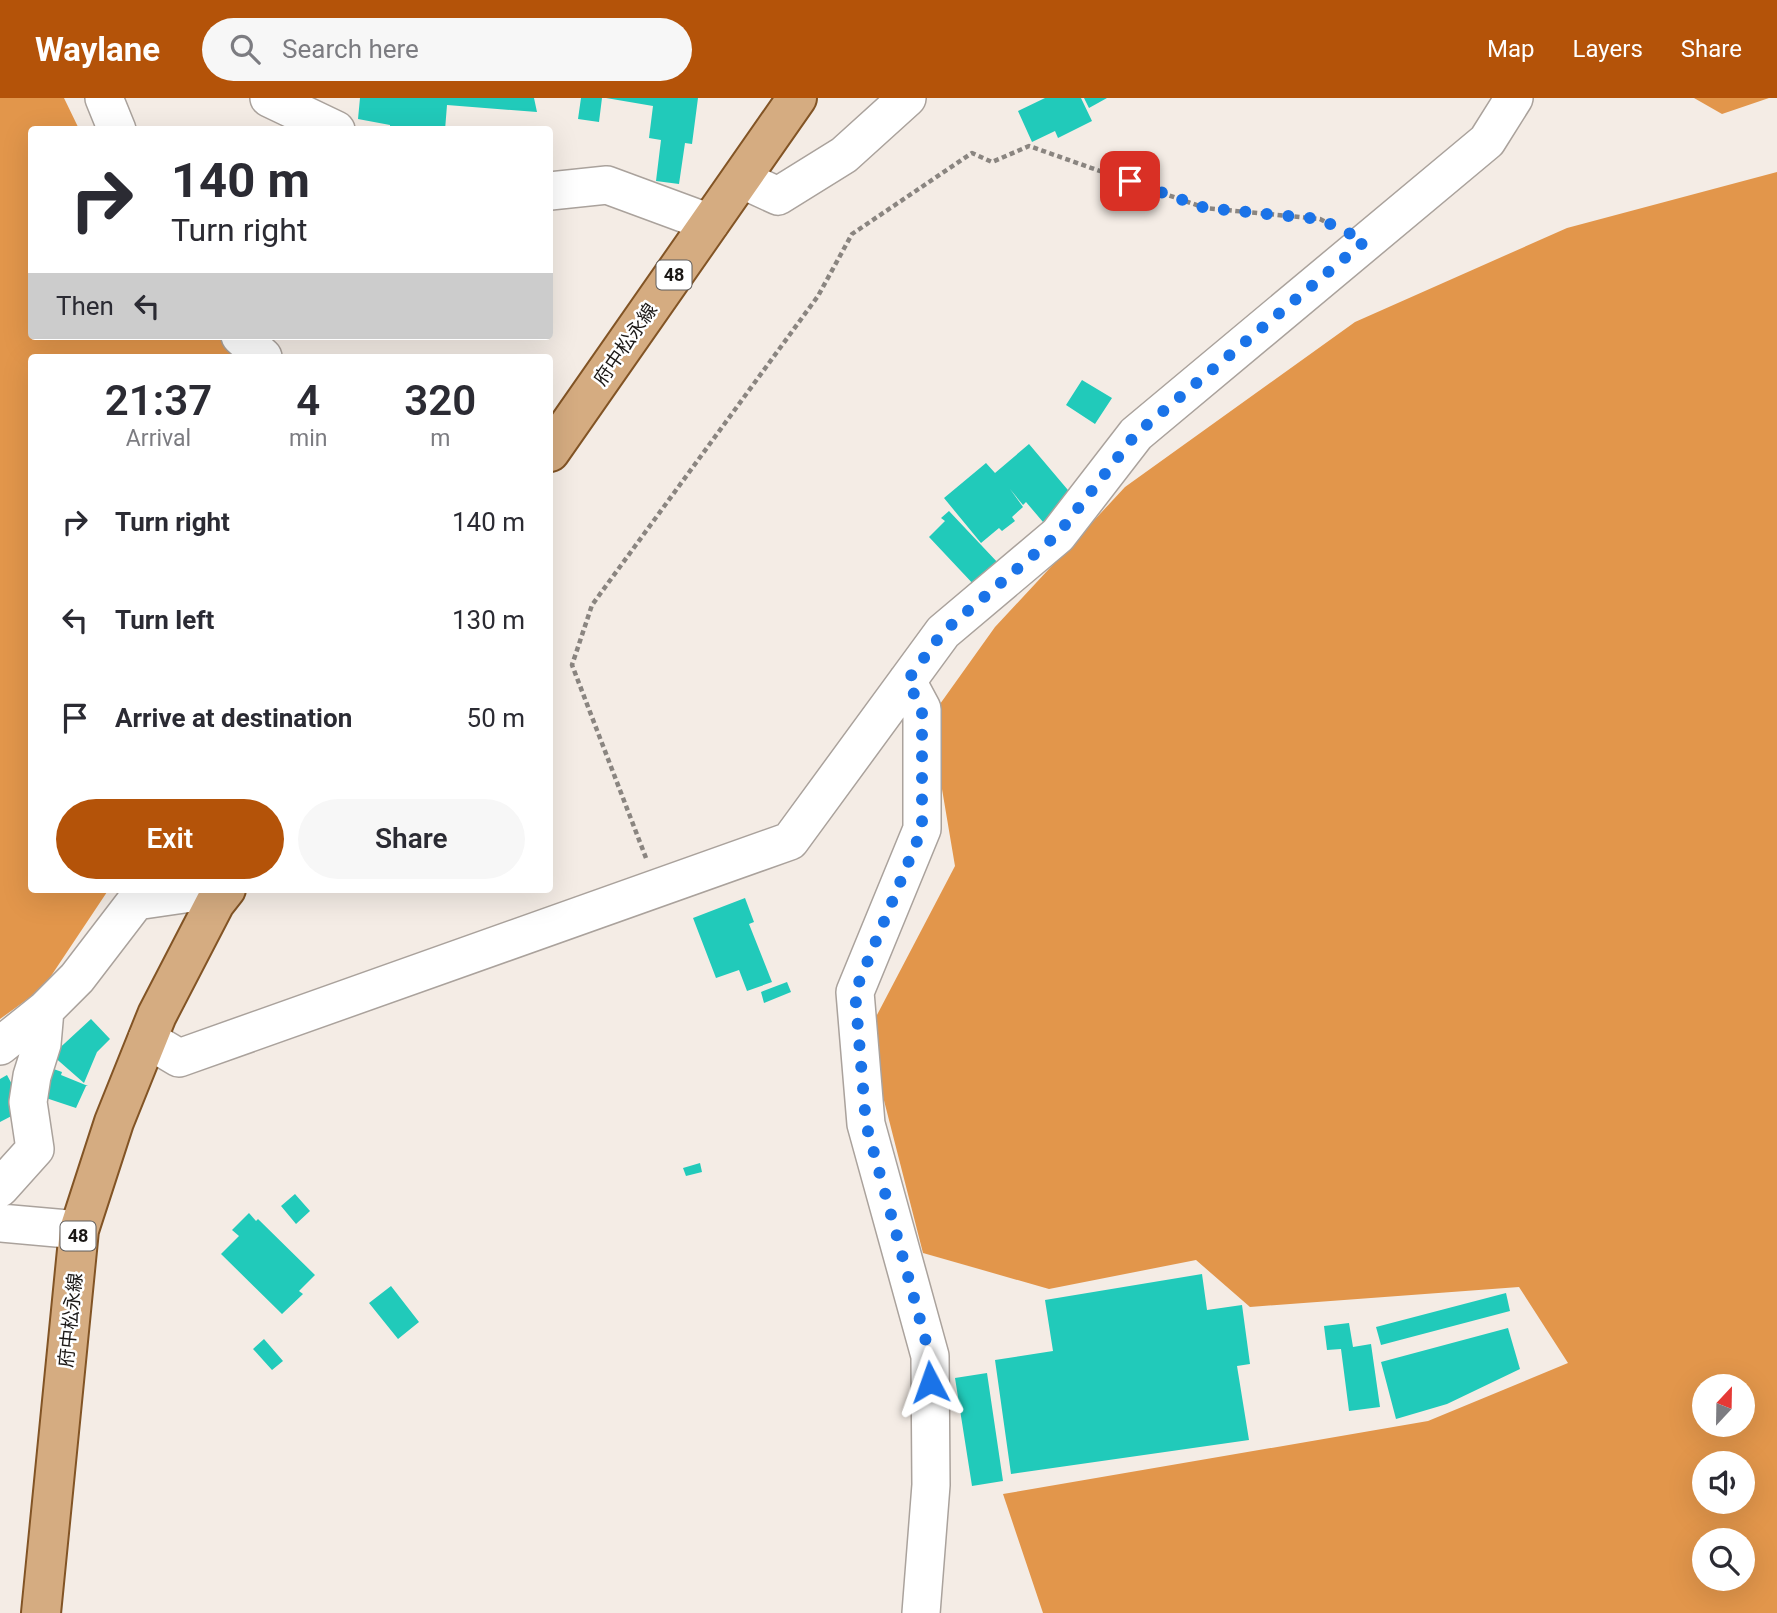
<!DOCTYPE html>
<meta charset="utf-8">
<style>
body{margin:0;font-family:Roboto,"Noto Sans JP",sans-serif;background:#f7f7f7;color:#2b2b33;height:100vh;display:flex;flex-direction:column;font-size:26px;white-space:nowrap}
*{box-sizing:border-box;margin:0}
p{font-size:23px;color:#7c7c81}
.icon{flex:none;width:38px;height:38px;fill:none;stroke:currentColor;stroke-width:2;stroke-linecap:round;stroke-linejoin:round}
.map{position:relative;flex:1;overflow:hidden}
.side{position:absolute;left:28px;top:256px;width:525px;height:539px;display:flex;flex-direction:column;background:#fff;border-radius:7px;box-shadow:0 7px 28px #0002}
.side>*{flex:none}
.guide{position:absolute;left:28px;top:28px;width:525px;height:214px;border-radius:7px;box-shadow:0 7px 28px #0002;background:#fff;color:#2b2b33;overflow:hidden}
.needle{width:46px;rotate:22deg}
.fabs{position:absolute;left:1692px;top:1276px;display:grid;gap:14px}
.fabs a{display:grid;place-items:center;width:63px;height:63px;border-radius:50%;background:#fff;box-shadow:0 7px 28px #0002;font-size:35px}
.pin{position:absolute;display:grid;place-items:center;width:60px;height:60px;color:#fff;margin:-30px;border-radius:14px;box-shadow:0 4px 10px #0006}
.me{position:absolute;width:77px;margin:-38px;rotate:356deg;stroke-linejoin:round;filter:drop-shadow(0 0 5px #0008)}
.turn{display:flex;align-items:center;gap:24px;height:147px;padding:0 28px;font-size:32px}
.turn .icon{width:91px;height:91px;stroke-width:2.5}
.turn b{display:block;font-size:49px;line-height:60px}
.then{display:flex;align-items:center;height:66px;padding:0 28px;background:#0003;gap:14px;font-size:26px}
.eta{display:flex;justify-content:space-evenly;align-items:center;height:119px;text-align:center}
.eta b{font-size:42px;font-weight:600;line-height:49px}
.button{display:flex;gap:14px;margin-top:auto;padding:14px 28px}
.button a{flex:1;height:80px;border-radius:42px;background:#b45309;color:#fff;font-size:28px;font-weight:600;line-height:80px;text-align:center}
.button a+a{background:#f7f7f7;color:#2b2b33}
ul{padding:0;list-style:none}
li{display:flex;align-items:center;gap:21px;height:98px;padding:0 28px}
li div{flex:1}
li b{display:block;font-size:26px}
li em{font-style:normal}
header{display:flex;align-items:center;gap:42px;box-sizing:border-box;height:98px;padding:0 35px;background:#b45309;color:#fff}
header strong{font-size:33px}
nav{display:flex;gap:38px;margin-inline-start:auto;font-size:24px}
.search{width:490px;height:63px;background:#f7f7f7;display:flex;align-items:center;gap:18px;box-sizing:border-box;padding:0 24px;border-radius:38px;color:#7c7c81;font-size:26px}
.map>svg:first-child{display:block}
.forest{fill:#e2964b;fill-rule:evenodd}
.building{fill:#21caba}
.lines{fill:none;stroke-linecap:round;stroke-linejoin:round}
.minor-casing{stroke:#aaa29c;stroke-width:40}
.major-casing{stroke:#825425;stroke-width:42}
.path{stroke:#8a8580;stroke-width:4.5;stroke-dasharray:5 3.5;stroke-linecap:butt}
.minor{stroke:#fff;stroke-width:37}
.major{stroke:#d5ac81;stroke-width:38}
.route{stroke:#1a73e8;stroke-width:12;stroke-dasharray:0 21.6}
.labels{text-anchor:middle;stroke-width:5;stroke-linejoin:round;paint-order:stroke}
.shield{fill:#fff;stroke:#5f5d5c;stroke-width:2}
.shield-label{font-size:18px;font-weight:bold;fill:#1b1816}
.street-label{font-size:19px;fill:#1b1816;stroke:#fff}
</style>
<header>
<strong>Waylane</strong>
<div class="search"><svg class="icon" aria-label="search" viewBox="0 0 24 24"><circle cx="10" cy="10" r="6"/><path d="M15 15l6 6"/></svg>Search here</div>
<nav><a>Map</a><a>Layers</a><a>Share</a></nav>
</header>
<div class="map">
<svg width="1777" height="1515" viewBox="0 0 1777 1515">
<rect width="100%" height="100%" fill="#f4ece5"/>
<path class="forest" d="M0,0h64l15,31 -47,1v206h199l23,21h-222v532h77l-66,99 -43,31z
M1694,0h75l-47,16z
M1777,74v1441h-734l-40,-119 425,-73 140,-58 -49,-76 -269,20 -54,-47 -147,29 -126,-36 -56,-219 88,-168 -25,-148 65,-91 130,-140 230,-165 212,-94zM1704,1288h39v38h-39zM1704,1365h39v39h-39zM1704,1442h39v38h-39z"/>
<path class="building" d="M360,0h174l3,14 -90,-7 -2,25h-55v-5l-32,-6z
M581,0h21l-3,24 -21,-3z
M606,0h92l-6,46 -7,-1 -6,41 -23,-3 5,-41 -12,-2 4,-32z
M1045,0h36l11,23 -34,17 -3,-7 -23,11 -14,-31z
M1084,0h23l-18,10z
M1082,282l30,18 -17,26 -29,-19z
M1029,346l44,52 -30,26 -17,-20 -3,3 -13,-16 13,18 -11,10 3,4 -13,10 -3,-3 -18,15 -37,-45 42,-35 9,10z
M949,413l50,53 -23,23 -47,-50 16,-16 -4,-3z
M745,800l9,24 -5,2 23,58 -25,9 -8,-21 -23,8 -23,-60z
M787,884l4,10 -27,11 -3,-11z
M91,921l19,20 -13,13 -13,31 -32,-28z
M48,969l14,5 -1,3 27,11h-2l-10,22 -39,-13z
M7,977l18,34 -25,13v-43z
M700,1065l2,9 -16,4 -3,-8z
M295,1096l15,17 -14,13 -15,-18z
M249,1115l7,8 2,-2 57,56 -16,16 4,3 -21,20 -61,-60 18,-18 -7,-6z
M1202,1176l5,36 35,-5 8,59 -13,2 12,74 -238,34 -16,-114 58,-9 -8,-51z
M391,1188l28,36 -21,17 -29,-36z
M1506,1195l4,18 -129,34 -5,-18z
M1349,1225l4,24 18,-3 9,63 -31,4 -8,-62 -14,1 -3,-24z
M1508,1230l12,41 -73,35 -51,15 -15,-57z
M264,1241l19,22 -11,9 -19,-21z
M987,1275l16,108 -31,5 -17,-108z"/>
<g class="lines">
<defs>
<path id="minor" d="M104,0l13,32
M269,0l67,32
M741,81l37,17 66,-41 63,-57
M550,93l57,-6 103,38
M240,238l23,21
M907,583l15,28v120l-67,163 11,132 64,232 1,129 -10,128
M147,941l32,19 611,-217 153,-209 115,-97 78,-101 351,-293 27,-43
M0,948l45,-36 32,-32 59,-77 55,-8 24,10
M0,1090l35,-39 -7,-47 4,-26 10,-32 3,-34
M0,1125l79,7"/>
<path id="major" d="M550,354l247,-354
M41,1515l38,-383 35,-108 43,-107 58,-112 11,-14"/>
</defs>
<use href="#minor" class="minor-casing"/>
<use href="#major" class="major-casing"/>
<path class="path" d="M646,760l-74,-193 20,-60 226,-309 34,-62 120,-81 20,9 37,-16 176,62 115,11 11,6"/>
<use href="#minor" class="minor"/>
<use href="#major" class="major"/>
</g>
<g class="lines">
<path class="route" d="M930,1284v-26l-64,-232 -11,-132 67,-163v-120l-15,-28 36,-49 115,-98 78,-100 229,-193 -45,-22 -115,-11 -75,-27"/>
</g>
<g class="labels">
<g class="shield">
<rect x="656.5" y="162.5" width="35" height="29" rx="5"/>
<rect x="60.5" y="1123.5" width="35" height="29" rx="5"/>
</g>
<g class="shield-label">
<text x="674" y="183">48</text>
<text x="78" y="1144">48</text>
</g>
<g class="street-label">
<text transform="translate(625 246) rotate(-55)" y="7">府中松永線</text>
<text transform="translate(70 1222) rotate(-84)" y="7">府中松永線</text>
</g>
</g>
</svg>
<div class="fabs">
<a><svg class="needle" viewBox="-14 -14 28 28"><path d="M0-13l5 13h-10z" fill="#e53935"/><path d="M0 13l5-13h-10z" fill="#7c7c81"/></svg></a>
<a><svg class="icon" aria-label="sound" viewBox="0 0 24 24"><path d="M4 9h4l5-4v14l-5-4H4zM17 9q2 3 0 6"/></svg></a>
<a><svg class="icon" aria-label="search" viewBox="0 0 24 24"><circle cx="10" cy="10" r="6"/><path d="M15 15l6 6"/></svg></a>
</div>
<div class="pin" style="left:1130px;top:83px;background:#d93025"><svg class="icon" aria-label="arrive" viewBox="0 0 24 24"><path d="M6 21V4h12l-3 4 3 4H6"/></svg></div>
<svg class="me" style="left:930px;top:1284px" viewBox="-20 -20 40 40"><path d="M0-17L14 15 0 8-14 15z" fill="#1a73e8" stroke="#fff" stroke-width="4"/></svg>
<div class="guide">
<div class="turn"><svg class="icon" aria-label="right" viewBox="0 0 24 24"><path d="M7 20v-9h11M14 6l5 5-5 5"/></svg><div><b>140 m</b>Turn right</div></div>
<div class="then">Then<svg class="icon" aria-label="left" viewBox="0 0 24 24"><path d="M17 20v-9H6M10 6l-5 5 5 5"/></svg></div>
</div>
<section class="side">
<div class="eta">
<div><b>21:37</b><p>Arrival</p></div>
<div><b>4</b><p>min</p></div>
<div><b>320</b><p>m</p></div>
</div>
<ul>
<li><svg class="icon" aria-label="right" viewBox="0 0 24 24"><path d="M7 20v-9h11M14 6l5 5-5 5"/></svg><div><b>Turn right</b></div><em>140 m</em></li>
<li><svg class="icon" aria-label="left" viewBox="0 0 24 24"><path d="M17 20v-9H6M10 6l-5 5 5 5"/></svg><div><b>Turn left</b></div><em>130 m</em></li>
<li><svg class="icon" aria-label="arrive" viewBox="0 0 24 24"><path d="M6 21V4h12l-3 4 3 4H6"/></svg><div><b>Arrive at destination</b></div><em>50 m</em></li>
</ul>
<div class="button"><a>Exit</a><a>Share</a></div>
</section>
</div>
